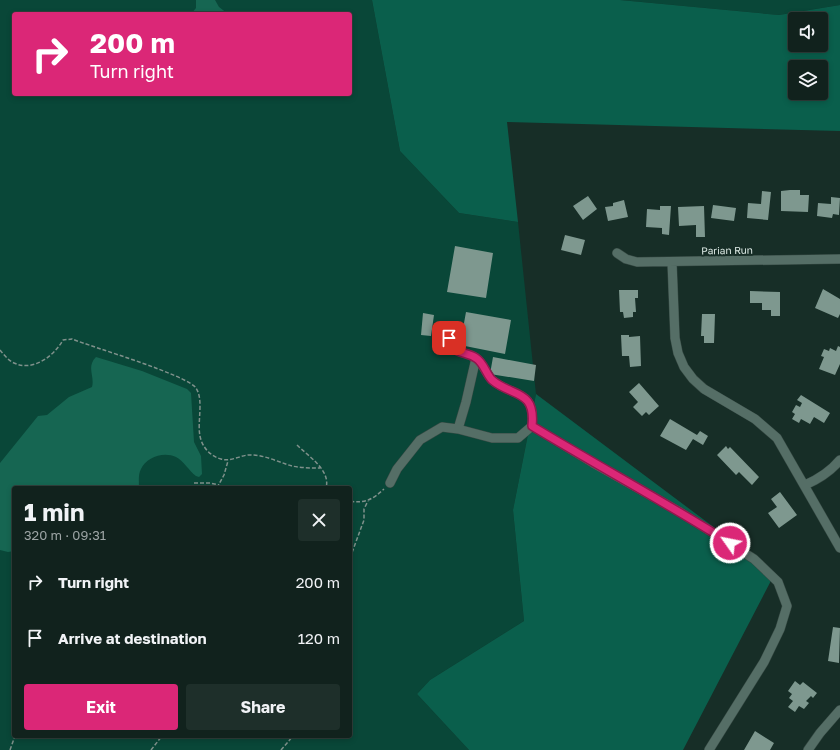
<!DOCTYPE html>
<meta charset="utf-8">
<style>
body{margin:0;font-family:"Golos Text",sans-serif;background:#1e2f2a;color:#f1f3f6;height:100vh;display:flex;flex-direction:column;font-size:15px;white-space:nowrap}
*{box-sizing:border-box;margin:0}
p{font-size:13px;color:#9ca4a4}
.icon{flex:none;width:22px;height:22px;fill:none;stroke:currentColor;stroke-width:2;stroke-linecap:round;stroke-linejoin:round}
.map{position:relative;flex:1;overflow:hidden}
.sheet{position:absolute;left:12px;top:486px;width:340px;height:252px;display:flex;flex-direction:column;background:#11221d;border-radius:4px;box-shadow:0 2px 6px #0003,0 0 0 1px #303f3b}
.sheet>*{flex:none}
.top-card{position:absolute;left:12px;top:12px;width:340px;height:84px;border-radius:4px;box-shadow:0 2px 6px #0003,0 0 0 1px #303f3b;background:#db2777;color:#fff;overflow:hidden}
.fabs{position:absolute;left:788px;top:12px;display:grid;gap:8px}
.fabs a{display:grid;place-items:center;width:40px;height:40px;border-radius:4px;background:#11221d;box-shadow:0 2px 6px #0003,0 0 0 1px #303f3b;font-size:20px}
.pin{position:absolute;display:grid;place-items:center;width:34px;height:34px;color:#fff;margin:-17px;border-radius:8px;box-shadow:0 2px 6px #0006}
.me{position:absolute;width:44px;margin:-22px;rotate:303deg;stroke-linejoin:round;filter:drop-shadow(0 0 3px #0008)}
.turn{display:flex;align-items:center;gap:14px;height:84px;padding:0 12px;font-size:18px}
.turn .icon{width:52px;height:52px;stroke-width:2.5}
.turn b{display:block;font-size:28px;line-height:34px}
.round{display:grid;place-items:center;flex:none;width:42px;height:42px;border-radius:4px;background:#1e2f2a}
.headline{display:flex;align-items:center;justify-content:space-between;height:68px;padding:0 12px}
h1{font-size:24px;font-weight:700;line-height:30px}
.button{display:flex;gap:8px;margin-top:auto;padding:8px 12px}
.button a{flex:1;height:46px;border-radius:4px;background:#db2777;color:#fff;font-size:16px;font-weight:700;line-height:46px;text-align:center}
.button a+a{background:#1e2f2a;color:#f1f3f6}
ul{padding:0;list-style:none}
li{display:flex;align-items:center;gap:12px;height:56px;padding:0 12px}
li div{flex:1}
li b{display:block;font-size:15px}
li em{font-style:normal}
.map>svg:first-child{display:block}
.green{fill:#094738;fill-rule:evenodd}
.forest{fill:#0a5f4c;fill-rule:evenodd}
.water{fill:#166652}
.building{fill:#7e988f}
.lines{fill:none;stroke-linecap:round;stroke-linejoin:round}
.minor-casing{stroke:#374a44;stroke-width:10}
.path{stroke:#7f918b;stroke-width:1.5;stroke-dasharray:4 2;stroke-linecap:butt}
.minor{stroke:#556e66;stroke-width:9}
.route-casing{stroke:#8e194d;stroke-width:10}
.route{stroke:#db2777;stroke-width:7}
.labels{text-anchor:middle;stroke-width:4;stroke-linejoin:round;paint-order:stroke}
.street-label{font-size:10px;fill:#e0ede8;stroke:#172e27}
</style>
<div class="map">
<svg width="840" height="750" viewBox="0 0 840 750">
<rect width="100%" height="100%" fill="#172e27"/>
<path class="green" d="M0,0h372l28,151 59,62 59,9 18,172 -23,116 11,111 -94,59 -13,14 52,56h-469zM14,14h336v80h-336zM14,488h336v248h-336z
M620,0h220v5l-61,10z"/>
<path class="forest" d="M372,0h248l159,15 61,-10v126l-333,-9 11,100 -59,-9 -59,-62zM795,19h26v26h-26zM795,67h26v26h-26z
M536,394l239,179 -92,177h-214l-52,-56 13,-14 94,-59 -11,-111z"/>
<path class="water" d="M196,0h19l4,7 9,7h-24l-2,-2 -11,2 5,-6z
M96,357l46,14 45,18 4,4 3,49 7,14 1,18 -3,3 -3,-1c-7,-5 -12,-15 -20,-19 -12,-6 -30,0 -35,12 -3,5 -2,13 -2,19h-125v63l-6,1 -8,-2v-87l38,-47 9,-1 22,-18 23,-10c3,-11 -6,-20 4,-30z"/>
<path class="building" d="M790,190h10v5h9l-1,17 -27,-1v-20z
M762,191l9,1 -3,28 -21,-2 1,-15 13,1z
M588,196l9,13 -14,11 -10,-14z
M831,197l9,1 -1,17 -6,-1 -1,4 -15,-2 1,-13 13,1z
M624,200l4,17 -20,4 -3,-14 8,-1v-3z
M713,205l23,3 -2,13 -23,-3z
M660,206h11l-2,29 -7,-1v-6l-16,-1 1,-18 13,1z
M704,206l1,31h-9v-12l-17,1 -1,-19z
M565,235l20,5 -4,15 -20,-5z
M455,246l38,7 -7,45 -39,-6z
M823,289l17,10v15l-2,4 -23,-10z
M619,290h19v8h-3l1,14h-3v5l-9,1 -1,-6h-3z
M750,291l30,1v24h-9v-6h-9v-7h-12z
M466,312l45,8 -6,34 -45,-9z
M423,313l11,2 -3,21 -10,-1z
M702,314h13l-1,29h-10v-7h-3z
M621,335h8v2l11,-1 1,30 -11,1 -1,-11h-7z
M838,346l2,1v17l-5,11 -16,-6 5,-12 -3,-1 3,-7 5,2 1,-3 6,3z
M493,357l43,8 -2,16 -44,-7z
M639,383l20,23 -10,9 -3,-3 -4,4 -9,-9 5,-5 -9,-10z
M801,395l29,18 -6,10 -10,-6 -4,7 -9,-5 -2,4 -7,-4 3,-5 -3,-2 4,-7 4,2 2,-4 -5,-3z
M670,419l27,16 3,-4 8,5 -5,9 -10,-6 -7,11 -26,-14z
M726,446l2,3 2,-2 29,30 -7,8 -13,-13 -3,3 -19,-20z
M780,492l17,23 -18,13 -11,-15 9,-6 -6,-8z
M833,627l7,1 -1,35 -11,-2z
M795,681l5,4 3,-3 14,11 -4,5 -2,-2 -5,5 3,2 -5,6 -5,-3 -4,6 -7,-5 5,-6 -4,-3 3,-4 -4,-3z
M755,731l19,12 -4,7h-26z"/>
<g class="lines">
<defs>
<path id="minor" d="M617,253l9,6 11,3 203,-3
M672,262l3,76 3,15 6,14 9,12 11,10 51,30 22,19 63,110
M532,426l61,37 87,49 74,47 24,23 9,24 -7,23 -16,33 -55,88
M458,429l8,-27 10,-44
M390,483l7,-14 23,-29 22,-13 16,2 34,9h26l14,-12c4,-37 -20,-29 -40,-46 -6,-6 -9,-17 -16,-22 -12,-8 -23,-2 -27,-20
M805,485c14,-6 25,-13 35,-25
M808,750l12,-17 20,-23"/>
</defs>
<use href="#minor" class="minor-casing"/>
<path class="path" d="M0,350c4,5 9,11 14,13 19,9 40,-7 49,-23l9,-1c20,8 115,36 124,49 8,12 1,34 4,48 2,11 10,20 21,23 9,3 18,-3 27,-4 15,-1 30,7 44,11 9,2 19,2 28,2
M297,445c11,11 34,25 29,43
M194,483h16l9,2
M217,488l7,-13 4,-14
M350,501c15,3 23,-2 34,-12
M350,558l14,-38v-11l4,-8
M10,750l5,-14
M151,750l11,-14
M281,750l12,-14"/>
<use href="#minor" class="minor"/>
</g>
<g class="lines">
<defs>
<path id="route" d="M449,338c4,18 15,12 27,20 8,5 10,16 16,22 20,17 44,9 40,46 66,40 133,76 198,117"/>
</defs>
<use href="#route" class="route-casing"/>
<use href="#route" class="route"/>
</g>
<g class="labels">
<g class="street-label">
<text transform="translate(727 250) rotate(-1)" y="4">Parian Run</text>
</g>
</g>
</svg>
<div class="fabs">
<a><svg class="icon" aria-label="sound" viewBox="0 0 24 24"><path d="M4 9h4l5-4v14l-5-4H4zM17 9q2 3 0 6"/></svg></a>
<a><svg class="icon" aria-label="layers" viewBox="0 0 24 24"><path d="M12 4l9 5-9 5-9-5zM3 14l9 5 9-5"/></svg></a>
</div>
<div class="pin" style="left:449px;top:338px;background:#d93025"><svg class="icon" aria-label="arrive" viewBox="0 0 24 24"><path d="M6 21V4h12l-3 4 3 4H6"/></svg></div>
<svg class="me" style="left:730px;top:543px" viewBox="-20 -20 40 40"><circle r="17" fill="#db2777" stroke="#fff" stroke-width="3"/><path d="M0-11L8 9 0 5-8 9z" fill="#fff"/></svg>
<div class="top-card">
<div class="turn"><svg class="icon" aria-label="right" viewBox="0 0 24 24"><path d="M7 20v-9h11M14 6l5 5-5 5"/></svg><div><b>200 m</b>Turn right</div></div>
</div>
<section class="sheet">
<div class="headline"><div><h1>1 min</h1><p>320 m · 09:31</p></div><a class="round"><svg class="icon" aria-label="close" viewBox="0 0 24 24"><path d="M6 6l12 12M18 6L6 18"/></svg></a></div>
<ul>
<li><svg class="icon" aria-label="right" viewBox="0 0 24 24"><path d="M7 20v-9h11M14 6l5 5-5 5"/></svg><div><b>Turn right</b></div><em>200 m</em></li>
<li><svg class="icon" aria-label="arrive" viewBox="0 0 24 24"><path d="M6 21V4h12l-3 4 3 4H6"/></svg><div><b>Arrive at destination</b></div><em>120 m</em></li>
</ul>
<div class="button"><a>Exit</a><a>Share</a></div>
</section>
</div>
